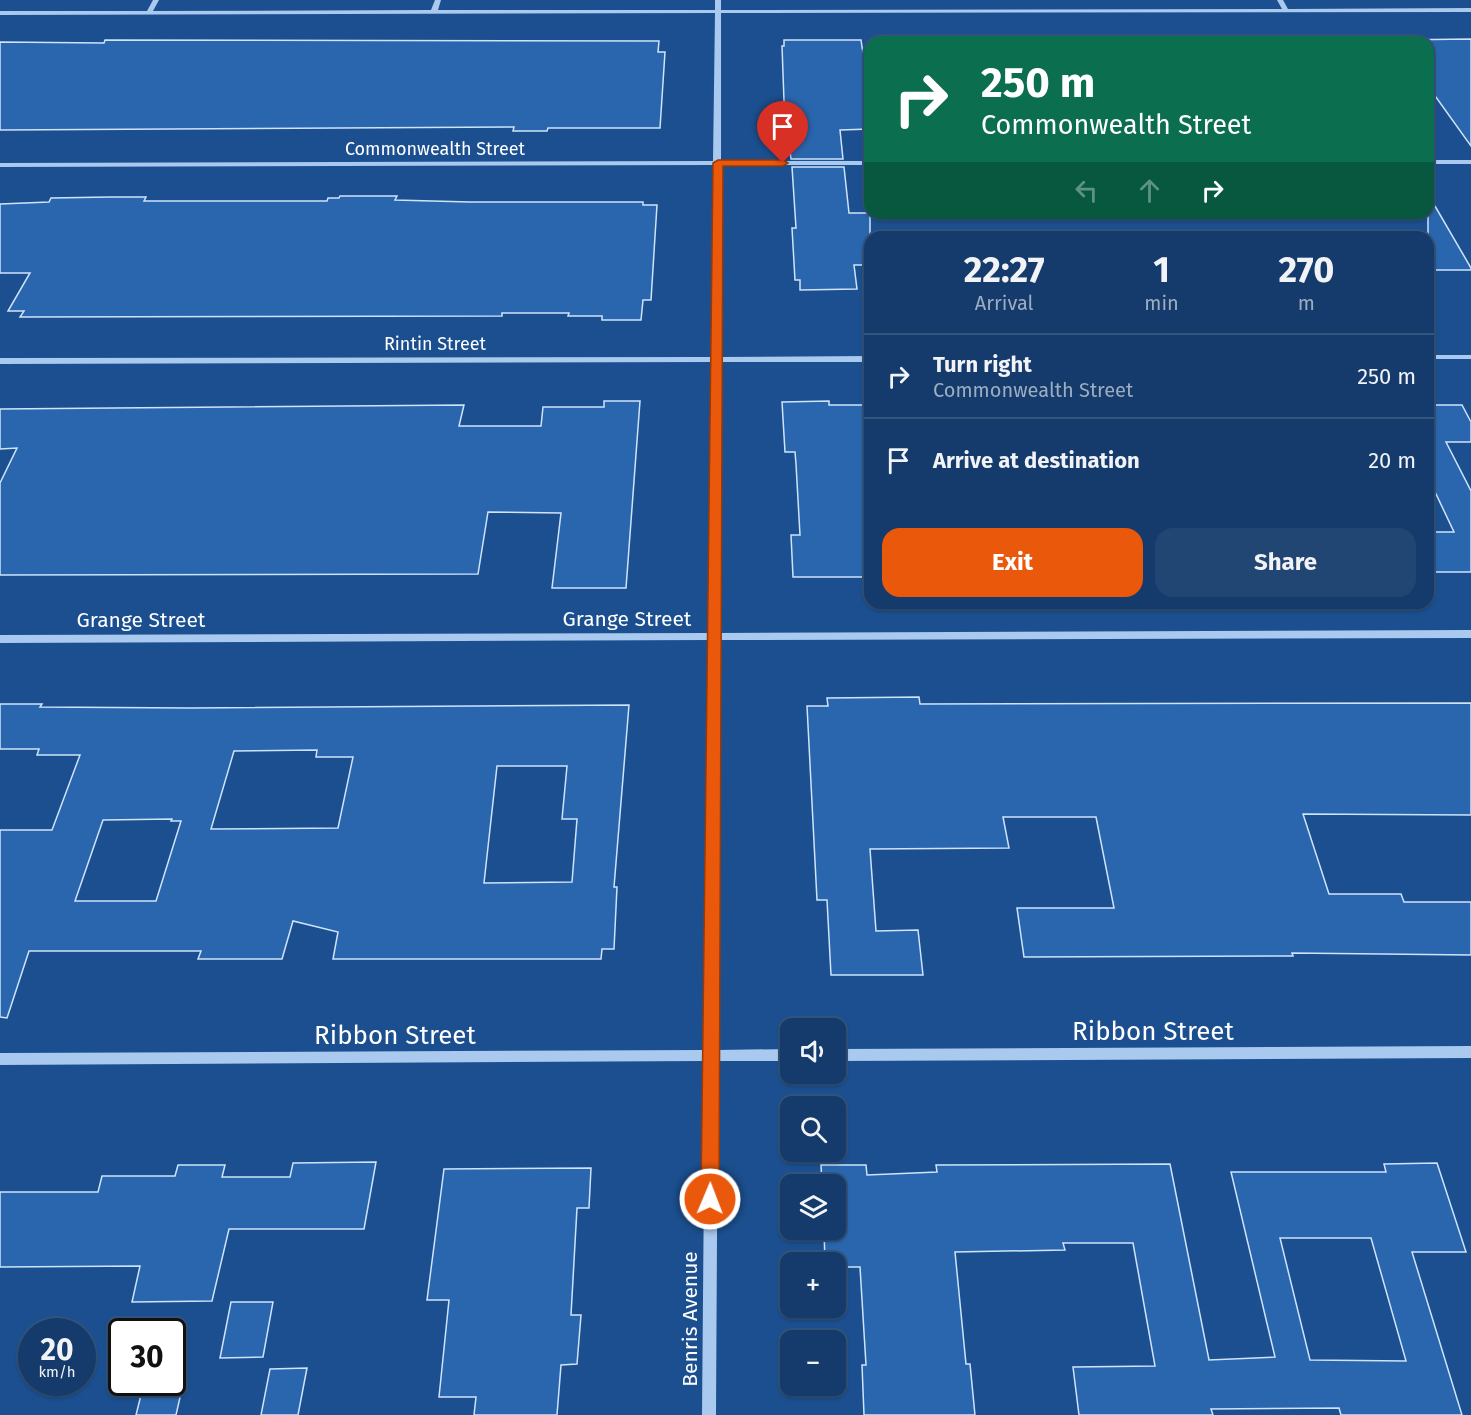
<!DOCTYPE html>
<meta charset="utf-8">
<style>
body{margin:0;font-family:"Fira Sans",sans-serif;background:#214673;color:#f1f3f6;height:100vh;display:flex;flex-direction:column;font-size:22px;white-space:nowrap}
*{box-sizing:border-box;margin:0}
p{font-size:20px;color:#9dadc1}
.icon{flex:none;width:33px;height:33px;fill:none;stroke:currentColor;stroke-width:2;stroke-linecap:round;stroke-linejoin:round}
.map{position:relative;flex:1;overflow:hidden}
.drawer{position:absolute;left:864px;top:231px;width:570px;height:378px;display:flex;flex-direction:column;background:#143b6b;border-radius:18px;box-shadow:0 2px 4px #0004,0 0 0 2px #33557e}
.drawer>*{flex:none}
.hud{position:absolute;left:864px;top:36px;width:570px;height:183px;border-radius:18px;box-shadow:0 2px 4px #0004,0 0 0 2px #33557e;background:#0b6e4f;color:#fff;overflow:hidden}
.fabs{position:absolute;left:780px;top:1018px;display:grid;gap:12px}
.fabs a{display:grid;place-items:center;width:66px;height:66px;border-radius:12px;background:#143b6b;box-shadow:0 2px 4px #0004,0 0 0 2px #33557e;font-size:30px}
.speed{position:absolute;left:18px;top:1318px;display:flex;gap:12px;font-size:30px;font-weight:700;text-align:center}
.speed>*{display:grid;place-content:center;width:78px;height:78px;border-radius:50%;background:#143b6b;box-shadow:0 2px 4px #0004,0 0 0 2px #33557e;line-height:1}
.speed small{font-size:15px;font-weight:400}
.speed .limit{border:3px solid #111;border-radius:9px;background:#fff;color:#111}
.pin{position:absolute;display:grid;place-items:center;width:51px;height:51px;color:#fff;margin:-62px -26px;border-radius:50% 50% 50% 0;rotate:-45deg;box-shadow:0 0 6px #0007}
.pin .icon{rotate:45deg}
.me{position:absolute;width:66px;margin:-33px;rotate:1deg;stroke-linejoin:round;filter:drop-shadow(0 0 4px #0008)}
.turn{display:flex;align-items:center;gap:21px;height:126px;padding:0 18px;font-size:27px}
.turn .icon{width:78px;height:78px;stroke-width:2.5}
.turn b{display:block;font-size:42px;line-height:51px}
.lanes{display:flex;align-items:center;height:57px;padding:0 18px;background:#0003;justify-content:center;gap:30px;direction:ltr}
.lanes .off{opacity:.35}
.eta{display:flex;justify-content:space-evenly;align-items:center;height:102px;text-align:center}
.eta b{font-size:36px;font-weight:700;line-height:42px}
.primary-button{display:flex;gap:12px;margin-top:auto;padding:12px 18px}
.primary-button a{flex:1;height:69px;border-radius:18px;background:#ea580c;color:#fff;font-size:24px;font-weight:700;line-height:69px;text-align:center}
.primary-button a+a{background:#214673;color:#f1f3f6}
ul{padding:0;list-style:none}
li{display:flex;align-items:center;gap:18px;height:84px;padding:0 18px;border-top:2px solid #33557e}
li div{flex:1}
li b{display:block;font-size:22px}
li em{font-style:normal}
.map>svg:first-child{display:block}
.building{fill:#2a66ad;stroke:#cfe3fa;stroke-width:1.5;fill-rule:evenodd}
.lines{fill:none;stroke-linecap:round;stroke-linejoin:round}
.minor{fill:#a9c9ee;fill-rule:evenodd}
.route{fill:#ea580c;stroke:#983908;stroke-width:1.5}
.labels{text-anchor:middle;stroke-width:6;stroke-linejoin:round;paint-order:stroke}
.far-street-label{font-size:18px;fill:#fff;stroke:#1b4f8f}
.street-label{font-size:21px;fill:#fff;stroke:#1b4f8f}
.near-street-label{font-size:26px;fill:#fff;stroke:#1b4f8f}
</style>
<div class="map">
<svg width="1471" height="1415" viewBox="0 0 1471 1415">
<rect width="100%" height="100%" fill="#1b4f8f"/>
<path class="building" d="M1471,39v107l-43,-60v-44l-33,-2z
M105,40l554,1 -1,11h7l-5,76h-112l-1,3h-34l1,-4 -514,3v-88l104,1z
M784,40h77l9,60v29l-30,1 3,29h-52l-7,-58 -2,-55h2z
M792,167h52l5,46h21v52h-16l3,24 -57,1v-10h-5l-3,-52h4z
M1428,194l43,74v2h-43z
M340,196h57l-2,4 75,2h173v3h14l-6,95h-8l-2,20h-39v-4h-34l1,-3h-67v3l-482,1 4,-6h-16l22,-38h-30v-69l49,-2 2,-4 59,-1h36l-2,4h183l1,-3h11z
M604,401h36l-14,187h-74l9,-75 -73,-1 -10,62 -478,1v-92l17,-35 -17,1v-40l464,-4 -5,21h82l2,-19h61z
M829,401v4h41v43h-4l4,34h-6l6,57v35h-7l1,3h-71l-2,-42h9l-4,-71 -1,-12h-10l-3,-50z
M1428,405h34l9,17v20h-25l25,49v81h-43v-40h26l-26,-55z
M919,697l1,7 551,-1v112l-168,-1 26,80h72l3,8h67v53l-179,-2 1,3 -269,1 -7,-49h97l-18,-91h-93l6,31 -139,1 6,82 42,-1 5,45h-92l-4,-75h-10l-10,-194h21l-1,-8z
M0,704h42l-2,3 150,1 439,-3 -15,182h3l-3,62h-12l-1,10h-268l5,-27 -45,-11 -11,38h-84l3,-8h-172l-22,67 -7,-1v-187h52l28,-75h-43l2,-6h-39zM317,750l-1,7h37l-15,71 -127,1 23,-78zM497,766h70l-5,53h15l-5,63 -88,1zM172,819l-1,2h10l-25,80h-81l28,-81z
M376,1162l-12,67h-135l-17,72 -80,1 8,-36 -140,1v-75h98l4,-16h73l3,-11h47l-3,12h68l3,-14z
M1437,1163l29,89h-54l50,163h-121l-2,-7 -128,1 2,6h-134l-6,-48 82,-1 -22,-123h-70l2,7 -110,2 11,112h4l5,51h-111l-2,-50h4l-6,-98h-24v-4h-11l-1,-33h12v-45h-14l-1,-20h45l1,10 70,-3 -1,-7 234,-1 39,196 66,-3 -44,-185h155l-2,-8zM1280,1238h91l35,123 -96,-1z
M591,1168l-2,40h-12l-6,107h10l-4,49 -16,1 -4,50h-83l2,-18h-37l10,-97h-22l17,-131z
M231,1302h42l-10,55 -43,1z
M307,1368l-9,47h-37l9,-46z
M172,1380h12l-8,35h-40l8,-32h28z"/>
<g class="lines">
<path class="minor" d="M153,0h6l-6,11 278,-1 4,-10h6l-3,10h277v-10h6v10l561,-1 -5,-9h6l5,9 183,-1v4l-750,1v148h149v4h-149l-1,192 150,-1v6h-150l-1,271 752,-3v8l-752,2 -1,410 72,-1v12h-72l-2,354h-14l3,-354 -705,4v-12l705,-3 4,-410 -709,3v-8l709,-2 3,-271 -712,2v-6l712,-1 1,-192 -713,2v-4l713,-2 2,-148 -715,2v-4h147z
M1428,160h43v4h-43z
M1428,355h43v4h-43z
M1471,1046v12l-635,3v-12z"/>
</g>
<path class="route" d="M718,160h65l5,3 -5,3h-60l-4,1033 -3,6 -6,3 -6,-3 -3,-6 12,-1036z"/>
<g class="labels">
<g class="far-street-label">
<text x="435" y="155">Commonwealth Street</text>
<text x="435" y="350">Rintin Street</text>
</g>
<g class="street-label">
<text x="627" y="626">Grange Street</text>
<text x="141" y="627">Grange Street</text>
<text transform="translate(690 1319) rotate(-90)" y="7">Benris Avenue</text>
</g>
<g class="near-street-label">
<text x="1153" y="1040">Ribbon Street</text>
<text x="395" y="1044">Ribbon Street</text>
</g>
</g>
</svg>
<div class="fabs">
<a><svg class="icon" aria-label="sound" viewBox="0 0 24 24"><path d="M4 9h4l5-4v14l-5-4H4zM17 9q2 3 0 6"/></svg></a>
<a><svg class="icon" aria-label="search" viewBox="0 0 24 24"><circle cx="10" cy="10" r="6"/><path d="M15 15l6 6"/></svg></a>
<a><svg class="icon" aria-label="layers" viewBox="0 0 24 24"><path d="M12 4l9 5-9 5-9-5zM3 14l9 5 9-5"/></svg></a>
<a>+</a>
<a>−</a>
</div>
<div class="speed"><div>20<small>km/h</small></div><div class="limit">30</div></div>
<div class="pin" style="left:783px;top:163px;background:#d93025"><svg class="icon" aria-label="arrive" viewBox="0 0 24 24"><path d="M6 21V4h12l-3 4 3 4H6"/></svg></div>
<svg class="me" style="left:710px;top:1199px" viewBox="-20 -20 40 40"><circle r="17" fill="#ea580c" stroke="#fff" stroke-width="3"/><path d="M0-11L8 9 0 5-8 9z" fill="#fff"/></svg>
<div class="hud">
<div class="turn"><svg class="icon" aria-label="right" viewBox="0 0 24 24"><path d="M7 20v-9h11M14 6l5 5-5 5"/></svg><div><b>250 m</b>Commonwealth Street</div></div>
<div class="lanes"><svg class="icon off" aria-label="left" viewBox="0 0 24 24"><path d="M17 20v-9H6M10 6l-5 5 5 5"/></svg><svg class="icon off" aria-label="ahead" viewBox="0 0 24 24"><path d="M12 20V5M6 11l6-6 6 6"/></svg><svg class="icon" aria-label="right" viewBox="0 0 24 24"><path d="M7 20v-9h11M14 6l5 5-5 5"/></svg></div>
</div>
<section class="drawer">
<div class="eta">
<div><b>22:27</b><p>Arrival</p></div>
<div><b>1</b><p>min</p></div>
<div><b>270</b><p>m</p></div>
</div>
<ul>
<li><svg class="icon" aria-label="right" viewBox="0 0 24 24"><path d="M7 20v-9h11M14 6l5 5-5 5"/></svg><div><b>Turn right</b><p>Commonwealth Street</p></div><em>250 m</em></li>
<li><svg class="icon" aria-label="arrive" viewBox="0 0 24 24"><path d="M6 21V4h12l-3 4 3 4H6"/></svg><div><b>Arrive at destination</b></div><em>20 m</em></li>
</ul>
<div class="primary-button"><a>Exit</a><a>Share</a></div>
</section>
</div>
